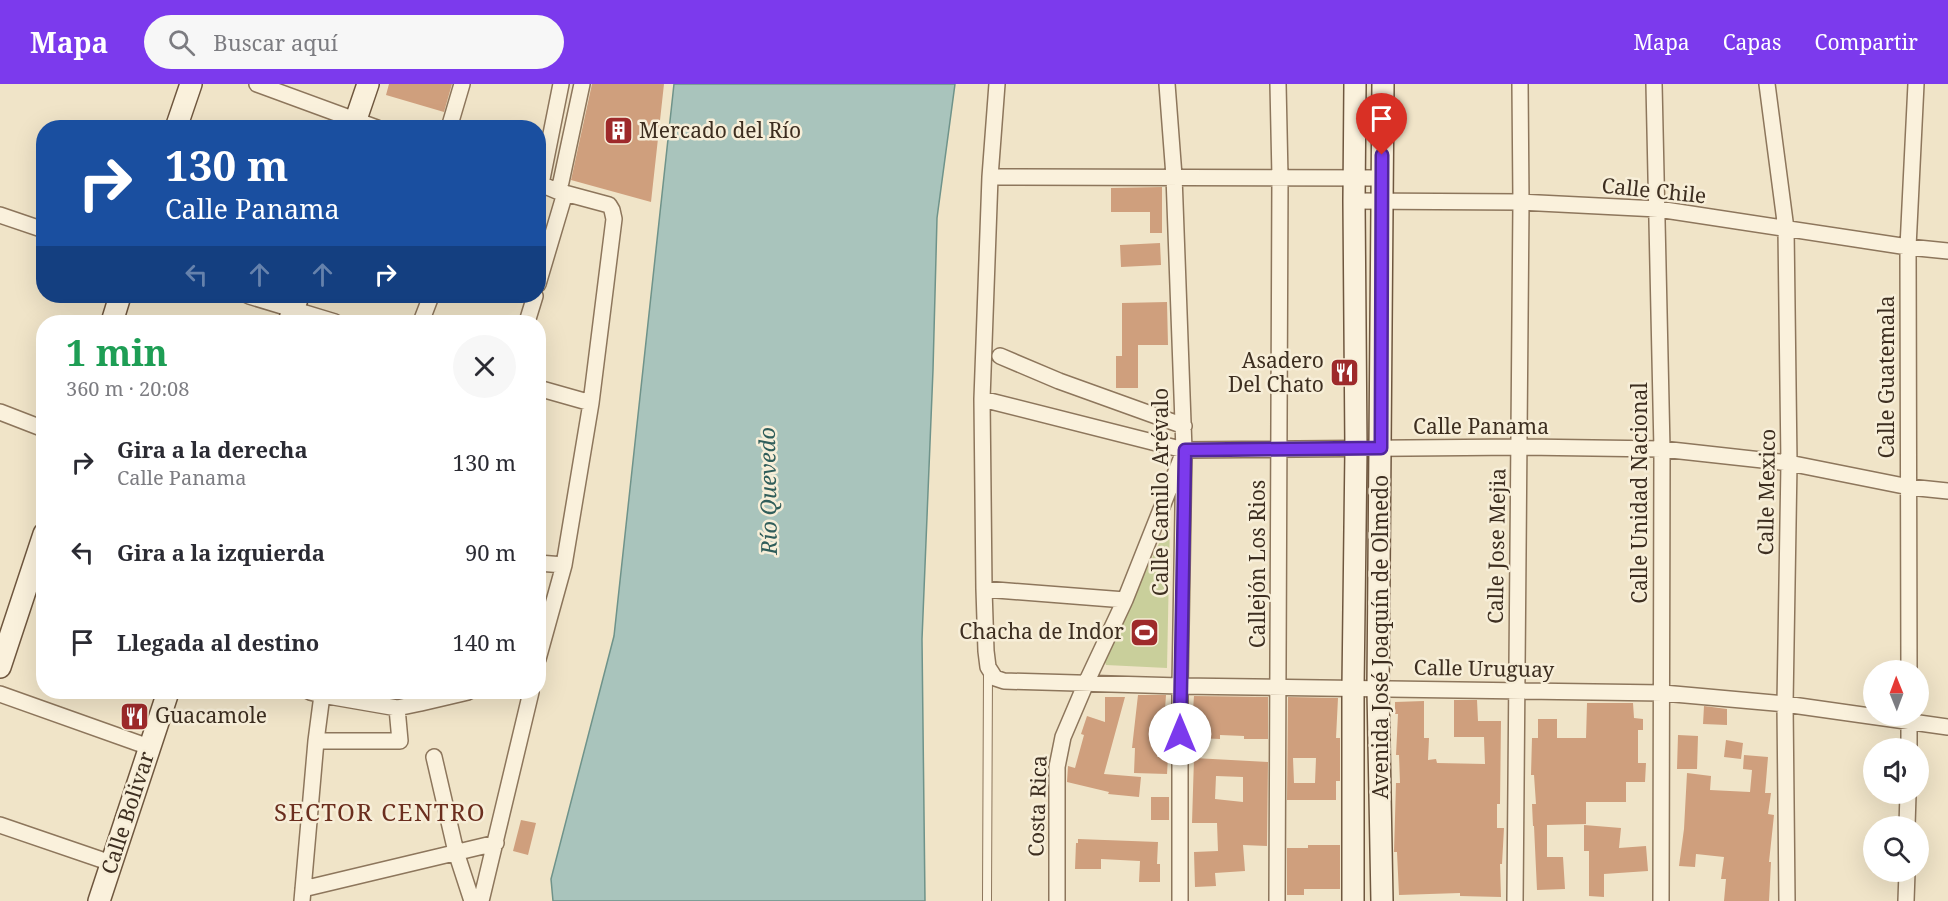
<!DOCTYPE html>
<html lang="es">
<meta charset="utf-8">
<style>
body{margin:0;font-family:"Noto Serif",serif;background:#f7f7f7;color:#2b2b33;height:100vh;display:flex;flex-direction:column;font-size:22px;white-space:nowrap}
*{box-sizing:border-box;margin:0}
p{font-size:20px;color:#7c7c81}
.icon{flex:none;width:33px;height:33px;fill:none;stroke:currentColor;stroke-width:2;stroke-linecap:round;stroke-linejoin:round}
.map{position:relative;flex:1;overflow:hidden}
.panel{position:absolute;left:36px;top:231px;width:510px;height:384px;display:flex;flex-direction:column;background:#fff;border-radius:24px;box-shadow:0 6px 24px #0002}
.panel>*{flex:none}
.guide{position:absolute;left:36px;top:36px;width:510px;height:183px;border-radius:24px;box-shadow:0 6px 24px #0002;background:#1a4fa0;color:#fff;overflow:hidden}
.needle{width:39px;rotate:359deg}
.fabs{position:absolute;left:1863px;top:576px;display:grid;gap:12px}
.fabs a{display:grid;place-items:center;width:66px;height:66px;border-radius:50%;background:#fff;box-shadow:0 6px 24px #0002;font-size:30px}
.pin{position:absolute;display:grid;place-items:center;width:51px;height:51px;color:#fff;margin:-62px -26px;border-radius:50% 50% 50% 0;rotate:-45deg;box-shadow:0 0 6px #0007}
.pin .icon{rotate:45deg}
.me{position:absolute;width:66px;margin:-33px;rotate:0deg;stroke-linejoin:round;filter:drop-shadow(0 0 4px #0008)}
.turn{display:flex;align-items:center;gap:21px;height:126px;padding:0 30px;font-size:27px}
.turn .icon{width:78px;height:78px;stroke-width:2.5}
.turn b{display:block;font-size:42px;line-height:51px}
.lanes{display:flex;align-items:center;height:57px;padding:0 30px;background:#0003;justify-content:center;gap:30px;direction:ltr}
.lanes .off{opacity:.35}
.round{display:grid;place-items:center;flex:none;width:63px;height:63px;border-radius:32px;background:#f7f7f7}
.head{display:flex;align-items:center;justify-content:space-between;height:102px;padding:0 30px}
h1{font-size:36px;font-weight:700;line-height:45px;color:#1e9e55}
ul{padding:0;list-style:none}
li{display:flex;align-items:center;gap:18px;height:90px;padding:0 30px}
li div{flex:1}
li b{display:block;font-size:22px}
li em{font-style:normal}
header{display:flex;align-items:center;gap:36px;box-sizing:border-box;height:84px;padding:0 30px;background:#7c3aed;color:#fff}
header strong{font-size:28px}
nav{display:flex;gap:33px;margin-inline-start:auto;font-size:21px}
.search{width:420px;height:54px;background:#f7f7f7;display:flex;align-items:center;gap:15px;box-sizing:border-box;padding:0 21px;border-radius:33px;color:#7c7c81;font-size:22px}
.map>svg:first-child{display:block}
.green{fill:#c9cf9b}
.water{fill:#a9c4bc;stroke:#6f938a;stroke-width:1.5}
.building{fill:#cf9f7d;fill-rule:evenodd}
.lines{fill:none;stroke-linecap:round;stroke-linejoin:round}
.lane-casing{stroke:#8d765c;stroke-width:10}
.street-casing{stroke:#8d765c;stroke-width:18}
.secondary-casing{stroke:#6f573f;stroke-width:24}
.lane{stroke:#faf1dc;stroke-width:8}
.street{stroke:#faf1dc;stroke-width:15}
.secondary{stroke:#faf1dc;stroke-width:21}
.route-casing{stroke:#51269a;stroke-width:15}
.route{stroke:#7c3aed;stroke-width:10}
.labels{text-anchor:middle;stroke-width:5;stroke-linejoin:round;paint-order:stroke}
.poi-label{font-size:21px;fill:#3d2e20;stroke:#f7eed8;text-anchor:start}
.street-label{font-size:21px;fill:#3d2e20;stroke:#f7eed8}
.water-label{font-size:22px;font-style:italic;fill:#2f5d5a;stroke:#f7eed8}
.quarter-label{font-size:24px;letter-spacing:1.5px;fill:#6b2e1e;stroke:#f7eed8}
</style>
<header>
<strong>Mapa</strong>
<div class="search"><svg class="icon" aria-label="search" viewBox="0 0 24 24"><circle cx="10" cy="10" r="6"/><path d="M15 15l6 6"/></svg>Buscar aquí</div>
<nav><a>Mapa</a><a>Capas</a><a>Compartir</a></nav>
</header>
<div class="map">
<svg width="1948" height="817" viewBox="0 0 1948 817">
<rect width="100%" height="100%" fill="#f0e4c8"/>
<path class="green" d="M1170,436l-3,148 -61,-3 -2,-5z"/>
<path class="water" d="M674,0h281l-18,134 -4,152 -11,269 3,262h-372l-2,-22 63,-243z"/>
<path class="building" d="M389,0h63l-8,28 -58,-17z
M592,0h72l-13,118 -80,-22z
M1162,103v46h-12v-21h-39v-24z
M1160,159l1,22 -40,2 -1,-22z
M1167,218l1,43h-30v43h-22v-32h6v-53z
M1138,611h28l-3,43h-5l-1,19h11l-1,17 -33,-1 1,-25h-3z
M1194,612l74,1v42h-24v-3l-24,-1v4l-24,-1 1,-28h-4z
M1105,613h20l-21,77 37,3 -2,20 -31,-3 1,-2 -42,-10 1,-16 7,2 9,-33 -3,-1 6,-18 18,6z
M1288,613l50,1 -2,40h4v43h-4v19h-49zM1293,674h23l-1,25h-21z
M1454,616h23l1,21h23l-1,83h-3v24h7l-2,36h-2l1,33 -41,-1v-3l-61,2 -2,-43h-3l2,-69h4l-1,-28h-3l2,-41h-3v-12l29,-1v37h5l-1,22 8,-1 1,4 48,1 -1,-27h-30z
M1587,619h46l1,15 9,1v11h-5v33h8l-1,19h-19v20h-40v22l-39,1v32h16l2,32 -28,1 -3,-64h-1l-1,-22h4l-2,-29h-3l1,-37h6v-19h19v19h29z
M1704,622l23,3v16l-24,-1z
M1678,651l20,1 -1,33h-20z
M1726,656l17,3 -2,16 -17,-2z
M1744,671l24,2 -3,36h6l-3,21 6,1 -5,47h2l-2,39h-45l2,-22h-5l3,-22 -28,-3 -1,13 -16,-1 5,-37 3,-56 24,3 -1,14 40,2 2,-22 -9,-1z
M1194,674l74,4 -1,84 -24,-1 2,26 -30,2 1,13 -21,1 -1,-35 24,-1 -1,-28h-25zM1216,692l27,1v25l-28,-3z
M1151,713h18v23h-18z
M521,736l15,3 -8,32 -15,-4z
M1584,741l37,3 -2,20 27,-2 2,25 -44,3v23l-15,-1v-45h-5z
M1078,755l80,3 -1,22h3v18h-21l1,-21 -39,-2v10h-26l1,-26h2z
M1308,761h32v44h-36v6h-17v-47h21z"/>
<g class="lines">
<defs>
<path id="lane" d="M987,817l1,-230"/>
<path id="street" d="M257,0l120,44
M997,0l-7,93 -8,222 2,190 2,62 2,16 7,11 9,3 176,5 483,7 122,11 163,23
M1167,0l7,92 10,274 -4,236v215
M1654,0l8,365 -1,452
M1767,0l19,145 3,234 -4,241 2,197
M449,44l13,-44
M990,93l392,1
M538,99l19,8 52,14 3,5 2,9 -23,184 -27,162 -26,94
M541,100l20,-100
M557,107l4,-9 21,-98
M1354,117l167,1 137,7 250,38 40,4
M0,131l44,15
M538,200l27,-91
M249,212l86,26
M421,238l10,-26
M527,238l8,-26
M1000,272l59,25 125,45
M538,304l53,15
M982,315l202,51 335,-3 143,2 127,14 120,24 39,4
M0,328l44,17
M538,479l26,2
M984,505l141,11
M1909,586l-1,-423 8,-163
M310,608l12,3 75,13 24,-5
M420,608l1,11 47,-11
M0,610l149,53
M316,657h84l-3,-33
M1909,664v-32
M434,673l22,95 16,49
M0,741l111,38
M1907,742l1,-32
M303,805l193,-46
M302,817l14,-160 6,-46
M481,817l50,-209
M1057,817v-134l6,-30 23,-54 39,-83 56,-141
M1277,817l3,-724 -2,-93
M1515,817l6,-699 -1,-118
M1906,817l1,-29"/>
<path id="secondary" d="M176,44l15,-44
M353,44l15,-44
M112,238l8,-26
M289,238l9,-26
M0,583l44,-133
M99,817l69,-209
M1353,817v-213l3,-239 -2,-248 1,-117
M1382,817l-4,-212 5,-605"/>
</defs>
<use href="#lane" class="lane-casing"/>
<use href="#street" class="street-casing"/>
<use href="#secondary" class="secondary-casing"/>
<use href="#lane" class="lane"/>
<use href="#street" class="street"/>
<use href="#secondary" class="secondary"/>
</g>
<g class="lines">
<defs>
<path id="route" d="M1180,650l5,-284 196,-2 1,-293"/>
</defs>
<use href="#route" class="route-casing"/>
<use href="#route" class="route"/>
</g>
<defs>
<symbol id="building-square" viewBox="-11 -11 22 22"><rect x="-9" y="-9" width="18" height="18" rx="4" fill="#9e2a2b" stroke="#f7eed8"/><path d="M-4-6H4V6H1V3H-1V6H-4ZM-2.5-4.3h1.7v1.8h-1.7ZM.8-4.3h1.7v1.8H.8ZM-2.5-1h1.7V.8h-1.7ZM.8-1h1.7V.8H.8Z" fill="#fff"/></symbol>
<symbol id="restaurant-square" viewBox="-11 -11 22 22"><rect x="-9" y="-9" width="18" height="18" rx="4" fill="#9e2a2b" stroke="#f7eed8"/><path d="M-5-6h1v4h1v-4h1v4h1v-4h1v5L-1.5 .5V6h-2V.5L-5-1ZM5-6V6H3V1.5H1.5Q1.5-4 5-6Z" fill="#fff"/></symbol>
<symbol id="stadium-square" viewBox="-11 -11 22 22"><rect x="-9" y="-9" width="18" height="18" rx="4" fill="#9e2a2b" stroke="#f7eed8"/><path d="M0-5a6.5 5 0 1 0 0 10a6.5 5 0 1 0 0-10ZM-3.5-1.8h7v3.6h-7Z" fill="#fff"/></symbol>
</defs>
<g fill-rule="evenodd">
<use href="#building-square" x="602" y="30" width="33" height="33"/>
<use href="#restaurant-square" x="1328" y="272" width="33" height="33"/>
<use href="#stadium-square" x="1128" y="532" width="33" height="33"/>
<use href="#restaurant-square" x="118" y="616" width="33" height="33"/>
</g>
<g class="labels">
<g class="poi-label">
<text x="639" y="54">Mercado del Río</text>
<text x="1324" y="284" text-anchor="end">Asadero<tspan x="1324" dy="24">Del Chato</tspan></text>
<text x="1124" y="555" text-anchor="end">Chacha de Indor</text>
<text x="155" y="639">Guacamole</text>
</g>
<g class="street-label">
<text transform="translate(1654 107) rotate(6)" y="7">Calle Chile</text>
<text transform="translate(1887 293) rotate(-90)" y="7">Calle Guatemala</text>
<text x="1481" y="350">Calle Panama</text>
<text transform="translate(1161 408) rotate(-90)" y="7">Calle Camilo Arévalo</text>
<text transform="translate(1767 408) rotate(-89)" y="7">Calle Mexico</text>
<text transform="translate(1640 409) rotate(-90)" y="7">Calle Unidad Nacional</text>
<text transform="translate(1497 462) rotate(-89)" y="7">Calle Jose Mejia</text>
<text transform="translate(1258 480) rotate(-90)" y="7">Callejón Los Rios</text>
<text transform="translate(1381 553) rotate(-90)" y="7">Avenida José Joaquín de Olmedo</text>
<text transform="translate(1484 585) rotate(1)" y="7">Calle Uruguay</text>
<text transform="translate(1038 722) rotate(-88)" y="7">Costa Rica</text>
<text transform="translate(128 729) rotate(-72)" y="7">Calle Bolivar</text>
</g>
<g class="water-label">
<text transform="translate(768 407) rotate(-91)" y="8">Río Quevedo</text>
</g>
<g class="quarter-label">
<text x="380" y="737">SECTOR CENTRO</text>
</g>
</g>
</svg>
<div class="fabs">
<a><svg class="needle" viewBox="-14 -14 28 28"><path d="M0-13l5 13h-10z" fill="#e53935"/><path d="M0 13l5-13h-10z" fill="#7c7c81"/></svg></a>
<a><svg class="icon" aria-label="sound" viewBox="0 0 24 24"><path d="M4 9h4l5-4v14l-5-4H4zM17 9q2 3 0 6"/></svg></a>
<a><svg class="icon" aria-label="search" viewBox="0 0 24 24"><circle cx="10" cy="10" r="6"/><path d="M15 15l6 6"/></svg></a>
</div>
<div class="pin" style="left:1382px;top:71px;background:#d93025"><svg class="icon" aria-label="arrive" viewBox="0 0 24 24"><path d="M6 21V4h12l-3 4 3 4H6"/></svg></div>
<svg class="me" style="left:1180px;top:650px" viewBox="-20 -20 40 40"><circle r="19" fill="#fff"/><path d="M0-13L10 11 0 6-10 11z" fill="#7c3aed"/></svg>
<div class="guide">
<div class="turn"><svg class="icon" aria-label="right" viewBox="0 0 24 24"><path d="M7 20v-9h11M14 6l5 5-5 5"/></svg><div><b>130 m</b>Calle Panama</div></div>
<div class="lanes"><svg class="icon off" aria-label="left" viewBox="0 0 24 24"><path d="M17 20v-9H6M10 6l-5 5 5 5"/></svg><svg class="icon off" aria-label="ahead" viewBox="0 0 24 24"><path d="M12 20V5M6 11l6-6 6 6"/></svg><svg class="icon off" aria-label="ahead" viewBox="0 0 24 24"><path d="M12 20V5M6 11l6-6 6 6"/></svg><svg class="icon" aria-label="right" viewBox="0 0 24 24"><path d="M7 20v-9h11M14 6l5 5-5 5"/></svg></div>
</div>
<section class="panel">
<div class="head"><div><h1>1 min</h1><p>360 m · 20:08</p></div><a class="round"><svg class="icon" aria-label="close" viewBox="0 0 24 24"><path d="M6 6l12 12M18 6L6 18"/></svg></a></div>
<ul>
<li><svg class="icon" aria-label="right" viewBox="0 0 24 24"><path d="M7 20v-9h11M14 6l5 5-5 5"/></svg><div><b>Gira a la derecha</b><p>Calle Panama</p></div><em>130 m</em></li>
<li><svg class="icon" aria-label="left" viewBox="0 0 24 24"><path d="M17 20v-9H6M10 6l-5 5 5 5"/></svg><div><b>Gira a la izquierda</b></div><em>90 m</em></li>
<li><svg class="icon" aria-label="arrive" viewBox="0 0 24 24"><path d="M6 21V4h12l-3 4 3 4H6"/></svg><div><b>Llegada al destino</b></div><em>140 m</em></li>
</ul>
</section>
</div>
